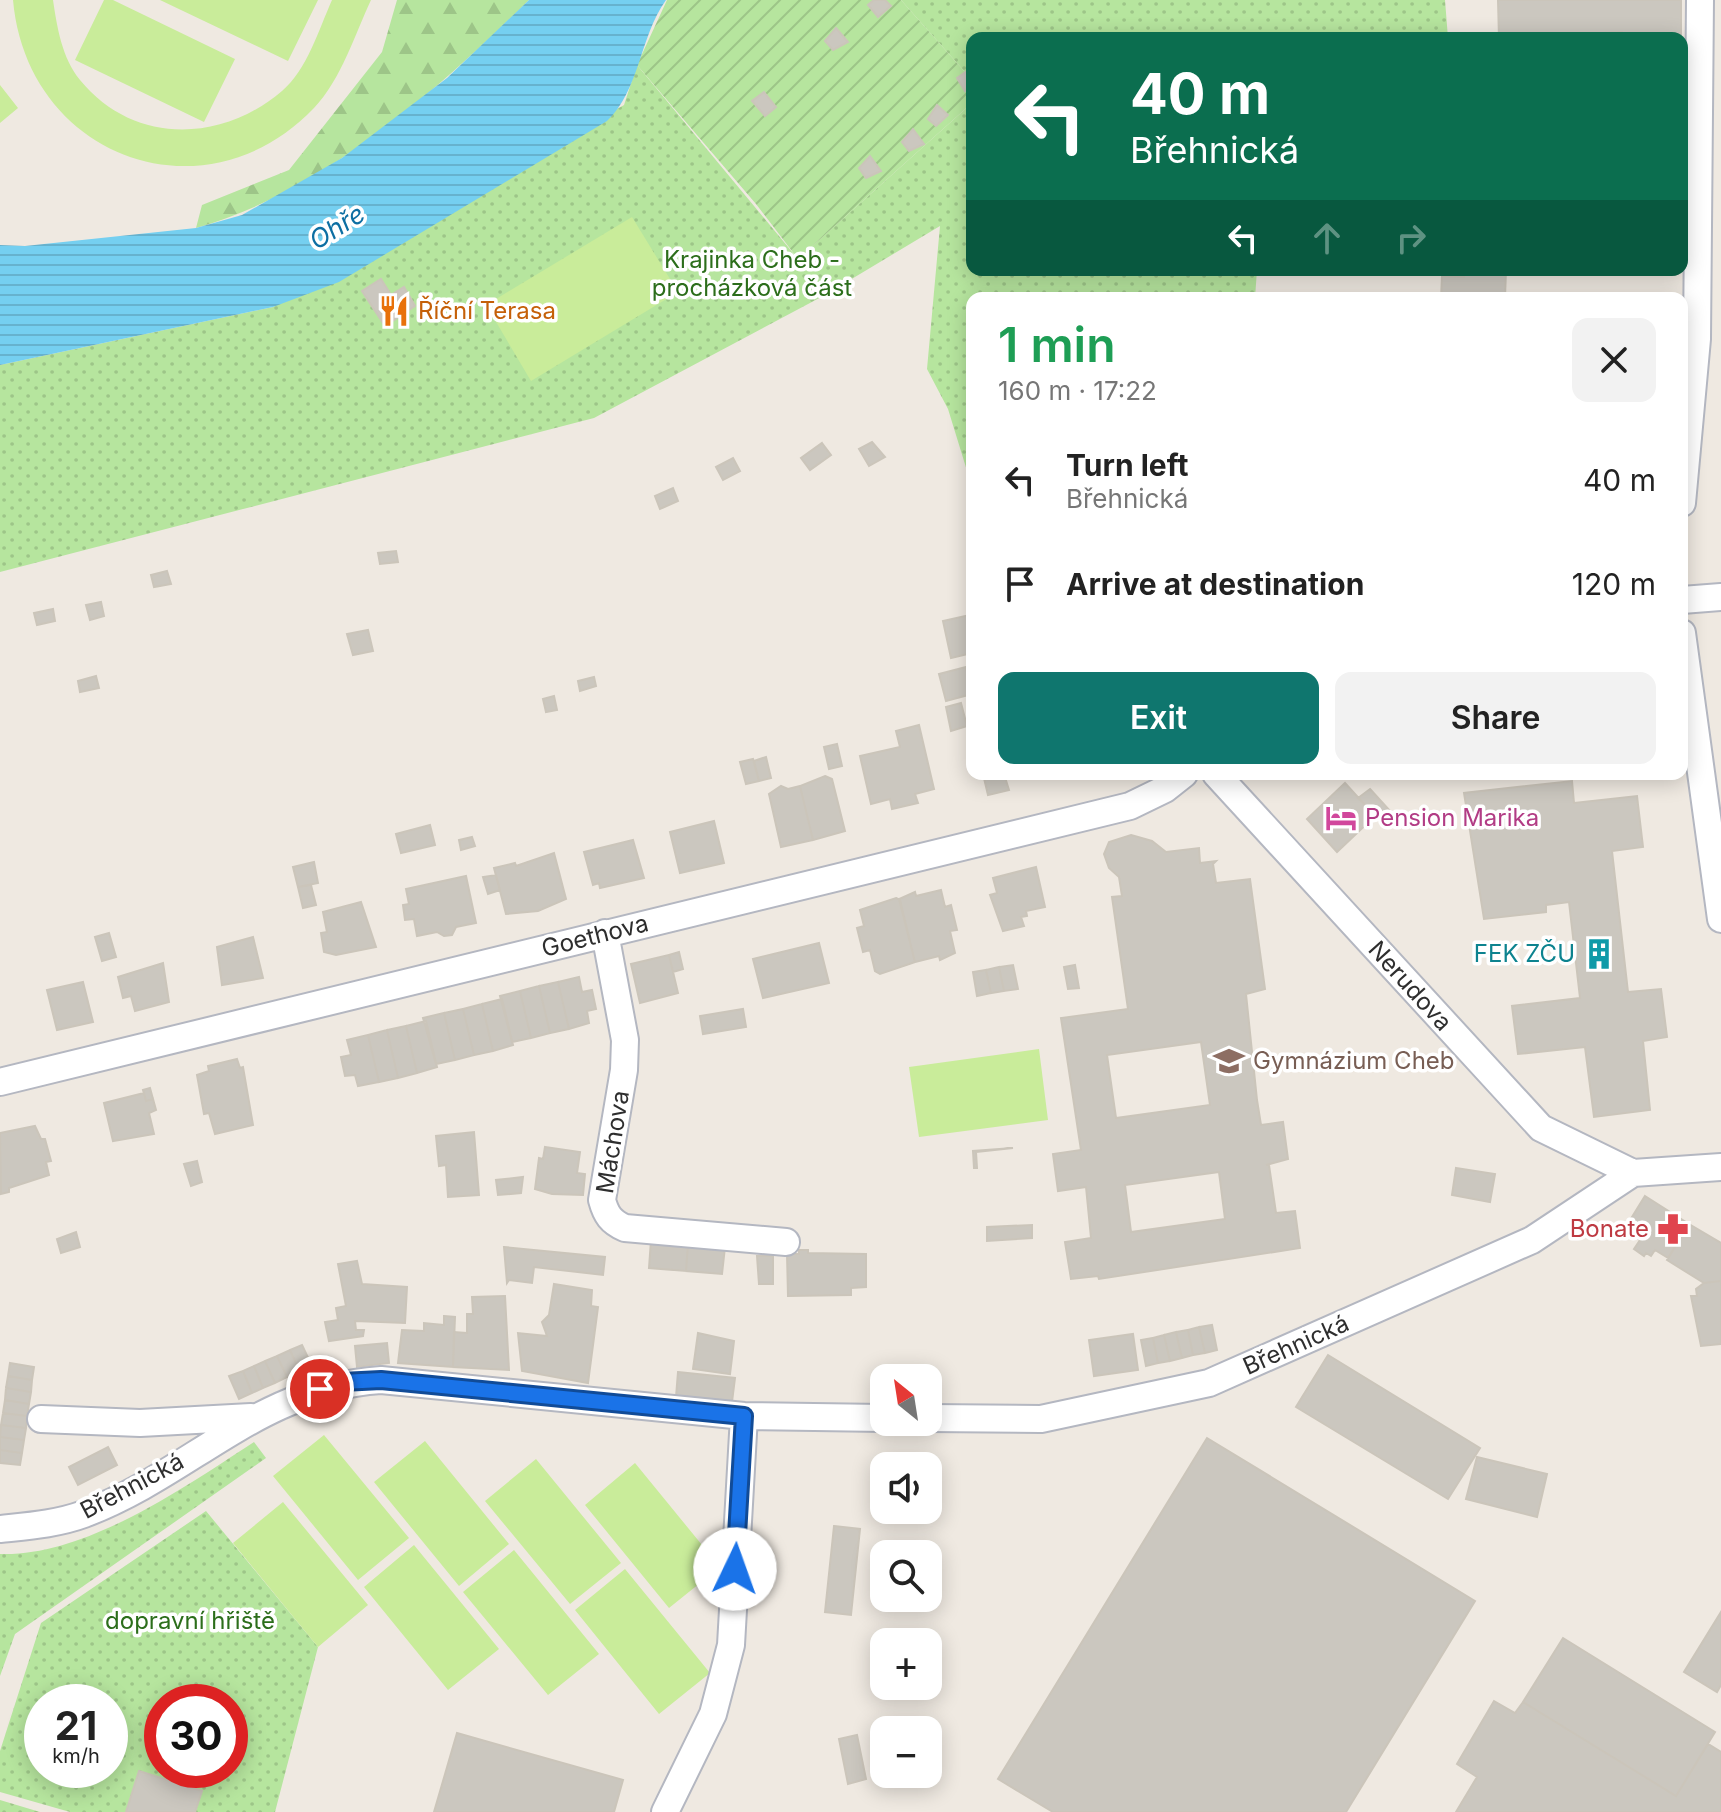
<!DOCTYPE html>
<meta charset="utf-8">
<style>
body{margin:0;font-family:Inter,sans-serif;background:#f2f2f2;color:#222;height:100vh;display:flex;flex-direction:column;font-size:30px;white-space:nowrap}
*{box-sizing:border-box;margin:0}
p{font-size:26px;color:#767676}
.icon{flex:none;width:44px;height:44px;fill:none;stroke:currentColor;stroke-width:2;stroke-linecap:round;stroke-linejoin:round}
.map{position:relative;flex:1;overflow:hidden}
.sheet{position:absolute;left:966px;top:292px;width:722px;height:488px;display:flex;flex-direction:column;background:#fff;border-radius:16px;box-shadow:0 4px 20px #0003}
.sheet>*{flex:none}
.banner{position:absolute;left:966px;top:32px;width:722px;height:244px;border-radius:16px;box-shadow:0 4px 20px #0003;background:#0b6e4f;color:#fff;overflow:hidden}
.needle{width:52px;rotate:330deg}
.fabs{position:absolute;left:870px;top:1364px;display:grid;gap:16px}
.fabs a{display:grid;place-items:center;width:72px;height:72px;border-radius:16px;background:#fff;box-shadow:0 4px 20px #0003;font-size:40px}
.speed{position:absolute;left:24px;top:1684px;display:flex;gap:16px;font-size:40px;font-weight:700;text-align:center}
.speed>*{display:grid;place-content:center;width:104px;height:104px;border-radius:50%;background:#fff;box-shadow:0 4px 20px #0003;line-height:1}
.speed small{font-size:20px;font-weight:400}
.speed .limit{border:12px solid #d22;background:#fff;color:#111}
.pin{position:absolute;display:grid;place-items:center;width:68px;height:68px;color:#fff;margin:-34px;border:4px solid #fff;border-radius:50%;box-shadow:0 2px 8px #0007}
.me{position:absolute;width:88px;margin:-44px;rotate:3deg;stroke-linejoin:round;filter:drop-shadow(0 0 6px #0008)}
.turn{display:flex;align-items:center;gap:28px;height:168px;padding:0 32px;font-size:36px}
.turn .icon{width:104px;height:104px;stroke-width:2.5}
.turn b{display:block;font-size:56px;line-height:68px}
.lanes{display:flex;align-items:center;height:76px;padding:0 32px;background:#0003;justify-content:center;gap:40px;direction:ltr}
.lanes .off{opacity:.35}
.round{display:grid;place-items:center;flex:none;width:84px;height:84px;border-radius:16px;background:#f2f2f2}
.summary{display:flex;align-items:center;justify-content:space-between;height:136px;padding:0 32px}
h1{font-size:48px;font-weight:600;line-height:60px;color:#1e9e55}
.cta{display:flex;gap:16px;margin-top:auto;padding:16px 32px}
.cta a{flex:1;height:92px;border-radius:16px;background:#0f766e;color:#fff;font-size:32px;font-weight:600;line-height:92px;text-align:center}
.cta a+a{background:#f2f2f2;color:#222}
ul{padding:0;list-style:none}
li{display:flex;align-items:center;gap:24px;height:104px;padding:0 32px}
li div{flex:1}
li b{display:block;font-size:30px}
li em{font-style:normal}
.map>svg:first-child{display:block}
.forest{fill:url(#forest-firs)}
.park{fill:url(#park-dots);fill-rule:evenodd}
.garden{fill:url(#garden-furrows)}
.pitch{fill:#c9ec9a}
.water{fill:url(#water-rules)}
.building{fill:#cbc7bf;stroke:#cbc5ba;stroke-width:2;fill-rule:evenodd}
.lines{fill:none;stroke-linecap:round;stroke-linejoin:round}
.street-casing{stroke:#b4b7c1;stroke-width:30}
.street{stroke:#fff;stroke-width:26}
.route-casing{stroke:#114b97;stroke-width:20}
.route{stroke:#1a73e8;stroke-width:14}
.labels{text-anchor:middle;stroke-width:7;stroke-linejoin:round;paint-order:stroke}
.park-label{font-size:24px;fill:#2c6e1b;stroke:#fff}
.food-label{font-size:24px;fill:#c56008;stroke:#fff;text-anchor:start}
.hotel-label{font-size:24px;fill:#b23c85;stroke:#fff;text-anchor:start}
.street-label{font-size:24px;fill:#2e2e2e;stroke:#fff}
.culture-label{font-size:24px;fill:#0d838f;stroke:#fff;text-anchor:end}
.education-label{font-size:24px;fill:#785e54;stroke:#fff;text-anchor:start}
.health-label{font-size:24px;fill:#be3a42;stroke:#fff;text-anchor:end}
.water-label{font-size:26px;font-style:italic;fill:#0d6fa3;stroke:#fff}
</style>
<div class="map">
<svg width="1721" height="1812" viewBox="0 0 1721 1812">
<defs>
<pattern id="forest-firs" width="22" height="20" patternUnits="userSpaceOnUse" patternTransform="scale(2)"><rect width="22" height="20" fill="#b6e59e"/><path d="M5 1l3.5 6h-7zM16 11l3.5 6h-7z" fill="#9dc588"/></pattern>
<pattern id="park-dots" width="8" height="8" patternUnits="userSpaceOnUse" patternTransform="scale(2)"><rect width="8" height="8" fill="#b6e59e"/><path d="M2 2h.1M6 6h.1" fill="none" stroke="#9dc588" stroke-width="1.8" stroke-linecap="round"/></pattern>
<pattern id="garden-furrows" width="10" height="10" patternUnits="userSpaceOnUse" patternTransform="scale(2)"><rect width="10" height="10" fill="#b6e59e"/><path d="M-1 1l2-2M0 10L10 0M9 11l2-2" fill="none" stroke="#9dc588"/></pattern>
<pattern id="water-rules" width="6" height="5" patternUnits="userSpaceOnUse" patternTransform="scale(2)"><rect width="6" height="5" fill="#75cff0"/><path d="M0 2.5h6" fill="none" stroke="#66b2ce"/></pattern>
</defs>
<rect width="100%" height="100%" fill="#efe9e1"/>
<path class="forest" d="M397,0h132c-92,91 -207,193 -333,228l6,-23 87,-35 93,-118z"/>
<path class="park" d="M901,0h544l3,38h-476v42z
M637,65l161,194 174,-156v167h285l-2,28h-283v189l-24,-78 -21,-40 13,-143 -115,69 -231,123 -594,154v-207l273,-58 351,-202z
M254,1442l12,16 -251,176 -15,42v-122c85,3 185,-67 254,-112z
M206,1511l112,136 -43,165h-205l-70,-20v-41l41,-128zM42,1702h68v68h-68zM162,1702h68v68h-68z
M0,1800l40,12h-40z"/>
<path class="garden" d="M667,0h234l71,80v23l-174,156 -42,-55 -119,-139z"/>
<path class="pitch" d="M13,0h40c4,27 9,58 27,80 53,65 141,63 202,11 25,-21 37,-62 50,-91h39c-16,34 -30,80 -57,108 -110,115 -287,49 -301,-108z
M104,0h9l122,59 -31,63 -129,-62z
M160,0h158l-30,61z
M0,85l18,23 -18,15z
M632,217l46,75 -147,89 -45,-76z
M1039,1049l9,71 -129,17 -10,-70z
M324,1435l85,103 -51,42 -85,-104z
M425,1441l84,103 -50,42 -85,-104z
M536,1459l85,104 -51,41 -85,-103z
M635,1463l85,104 -51,41 -84,-103z
M283,1502l85,103 -50,42 -85,-104z
M414,1545l85,104 -51,41 -84,-103z
M514,1550l85,104 -51,41 -85,-103z
M625,1569l85,104 -51,41 -84,-104z"/>
<path class="water" d="M529,0h137c-27,38 -26,90 -59,121l-268,161 -66,25 -273,58v-120l25,1 171,-18 46,-13 100,-57 105,-80z"/>
<path class="building" d="M874,0h11l6,6 -13,11 -10,-12z
M1498,0h183v38h-58l-1,-6 -41,2v4h-19v-5l-15,1 -1,4h-47z
M836,28l12,14 -15,8 -8,-9z
M971,68l1,15 -7,8 -8,-13z
M764,92l12,15 -11,9 -13,-15z
M937,105l11,10 -12,11 -8,-7z
M913,129l11,15 -15,7 -7,-9z
M870,156l11,15 -15,7 -7,-10z
M1464,270h42l-1,28h-64l1,-22 22,1z
M381,279l10,16 13,-8 11,19 -30,20 -23,-35z
M872,442l13,15 -16,9 -10,-17z
M822,443l9,12 -21,15 -9,-12z
M733,458l7,13 -17,9 -7,-13z
M673,488l5,13 -18,8 -5,-13z
M396,551l2,11 -18,2 -2,-11z
M167,571l4,13 -17,3 -3,-12z
M101,602l3,14 -14,4 -4,-15z
M972,603v50l-21,5 -8,-37 27,-6 -2,-11z
M53,609l2,12 -18,4 -3,-12z
M368,630l5,21 -20,4 -6,-21z
M966,667l6,27 -26,7 -7,-27z
M96,676l3,12 -19,4 -2,-11z
M594,677l2,9 -16,5 -2,-10z
M554,696l3,14 -11,2 -3,-13z
M961,703l6,23 -16,5 -5,-24z
M919,725l15,64 -19,5 3,9 -26,6 -2,-10 -19,5 -11,-48 40,-9 -4,-16z
M837,744l5,22 -13,3 -5,-22z
M766,757l5,21 -12,3 -5,-20z
M753,759l6,22 -13,3 -6,-22z
M983,774h21l5,16 -21,5z
M825,776l7,3 13,52 -32,9 -13,-54z
M1572,781l2,22 63,-7 6,51 -31,4 16,141 33,-3 6,48 -24,4 7,69 -56,7 -9,-70 -67,7 -6,-48 68,-8 -11,-96 -23,3v7l-62,7 -20,-126z
M1345,783l30,33 -38,36 -30,-33z
M781,786l7,3 12,-3 13,54 -32,7 -12,-53z
M1370,789l20,22 -10,8 -22,-21z
M714,821l10,42 -44,10 -10,-41z
M430,825l5,20 -34,8 -5,-19z
M1131,835l21,6 14,11 33,-4 1,15 16,-2 -3,3 3,19 34,-4 15,110 -19,5 11,106 4,25 22,-3 5,37 -22,6h3l7,48 19,-2 5,37 -201,31 -1,-3 -27,3 -6,-37 26,-4 -5,-51 -28,4 -5,-37 28,-4 -20,-132 67,-9 -16,-112 10,-1 -3,-19 -10,-9 -5,-14 5,-12zM1201,1042l9,63 -94,13 -9,-63zM1219,1172l6,47 -94,13 -6,-47z
M472,837l3,9 -14,4 -2,-10z
M633,840l11,38 -44,10 -1,-5 -6,2 -9,-33z
M554,853l12,46 -28,12 -32,3 -12,-46 21,-5 1,3z
M314,862l4,21 -20,4 -5,-20z
M1036,867l9,40 -19,4 1,5 -6,1 3,9 -21,5 -13,-36 7,-2 -4,-15z
M496,875l4,15 -12,4 -5,-17z
M466,876l10,47 -20,4 -4,8 -8,1 -7,-4 -20,4 -3,-17 -9,1 -2,-15 6,-1 -3,-15z
M311,885l5,20 -13,3 -5,-21z
M941,890l4,17 6,-2 6,25 -7,1 5,22 -15,7 -1,-4 -24,6 -16,-63 16,-7 1,4z
M896,898l4,2 15,62 -35,12 -5,-3 -5,-21 -7,2 -6,-24 7,-2 -4,-16z
M361,902l15,45 -40,8 -12,-3 -3,-19 6,-1 -4,-20z
M109,933l7,24 -14,4 -7,-24z
M253,937l10,41 -41,7 -5,-38z
M819,943l10,40 -66,15 -10,-39z
M679,952l4,17 -10,3 -4,-17z
M669,955l9,38 -38,10 -9,-39z
M163,963l6,39 -34,9 -4,-15 -8,2 -5,-21z
M1013,965l5,24 -14,2 -5,-24z
M1075,965l4,23 -11,1 -4,-22z
M999,967l5,24 -13,2 -5,-23z
M986,970l5,23 -14,3 -4,-24z
M579,977l3,15 10,-2 4,19 -9,2 2,12 -20,6 -11,-47z
M83,982l10,40 -36,8 -10,-40z
M558,982l11,47 -19,4 -11,-47z
M539,986l11,47 -19,5 -11,-47z
M520,991l11,47 -19,4 -12,-46z
M502,999l11,46 -20,6 -11,-47z
M482,1004l11,47 -19,4 -11,-46z
M463,1009l11,46 -19,5 -11,-47z
M743,1009l3,18 -43,7 -3,-18z
M444,1013l11,47 -19,4 -13,-46z
M426,1021l11,46 -20,6 -11,-47z
M406,1026l11,47 -19,5 -11,-48z
M387,1030l11,48 -19,4 -11,-47z
M368,1035l11,47 -21,4 -3,-11 -10,1 -4,-19 10,-2 -4,-15z
M237,1059l3,9 3,-1 10,58 -38,9 -6,-21 -5,1 -7,-39 12,-4 -1,-5z
M150,1088l3,11 -7,2 -3,-11z
M144,1093l2,8 7,-2 3,11 -7,3 5,21 -41,7 -9,-38z
M35,1126l6,13h4l6,22 -5,1 3,13 -40,13v4l-8,2 -1,-61z
M474,1132l5,63 -31,2 -2,-32 -7,1 -3,-30z
M545,1147l35,5 -3,21 8,1 -2,21 -31,-1 -17,-5 4,-31 4,1z
M1013,1148l-37,4 1,16h-3l-1,-17z
M197,1161l5,21 -11,4 -7,-22z
M1456,1168l39,6 -5,28 -38,-7z
M523,1177l-2,16 -23,2 -2,-15z
M1645,1196l44,28 -21,34 -13,-8 -4,6 -5,-3 -2,3 -10,-7 6,-9 -16,-10z
M1689,1224l32,19v38l-17,2 -37,-23z
M1032,1225v13l-45,3v-14z
M76,1232l4,15 -19,6 -4,-14z
M651,1240l37,4 -2,27 -37,-3z
M688,1244l37,3 -3,27 -36,-3z
M504,1247l101,10 -2,18 -69,-8 -2,16 -23,-3 -2,3z
M799,1250h9v3l58,1v33l-15,1v7l-63,1 -1,-42h12z
M757,1256h16v28h-14z
M357,1261l5,23 45,3 -2,36 -50,-2 1,9h8l-1,6 -34,5 -4,-19 13,-2 -2,-12 10,-2 -8,-42z
M1721,1281v63l-20,2 -10,-50h6l-1,-7 8,-6z
M554,1284l38,6 -1,16 7,1 -10,76 -66,-12 -4,-38 29,3 -5,-14 7,-7z
M505,1296l4,74 -56,-3 1,-35 13,1v-19h6l-1,-17z
M444,1316l11,1 -2,50 -55,-4 4,-33 22,1v-8l20,2z
M1212,1325l5,25 -12,3 -6,-26z
M1199,1327l6,26 -12,2 -5,-25z
M1188,1330l5,25 -11,3 -6,-26z
M1176,1332l6,26 -12,3 -6,-26z
M698,1333l36,8 -4,33 -37,-5z
M1133,1334l5,36 -44,6 -5,-36z
M1164,1335l6,26 -12,2 -5,-25z
M1153,1338l5,25 -12,3 -5,-26z
M387,1343l2,20 -32,4 -2,-21z
M302,1345l10,21 -12,6 -10,-22z
M290,1350l10,22 -13,5 -10,-21z
M1328,1355l152,93 -32,51 -152,-92z
M277,1356l10,21 -12,6 -10,-22z
M265,1361l10,22 -12,5 -9,-22z
M10,1363l24,4 -2,13 -24,-4z
M254,1366l9,22 -11,5 -9,-22z
M243,1371l9,22 -13,6 -10,-23z
M678,1372l57,6 -3,24 -56,-5z
M8,1376l24,4 -1,12 -25,-4z
M6,1388l25,4 -2,12 -24,-4z
M5,1400l24,4 -2,12 -24,-3z
M3,1413l24,3 -1,12 -25,-3z
M1,1425l25,3 -2,12 -24,-3z
M0,1437l24,3 -2,13 -22,-3z
M1207,1438l268,163 -129,211h-293l-55,-33z
M108,1447l9,18 -39,20 -9,-18z
M0,1450l22,3 -2,12 -20,-2z
M1477,1457l70,17 -10,43 -71,-18z
M834,1526l26,3 -9,86 -26,-3z
M1721,1612v73l-4,7 -33,-20z
M1563,1638l152,94 -39,64 -153,-94z
M1494,1701l21,12 8,-11 153,94 32,-52 13,8v60h-265l21,-35 -20,-13z
M457,1733l166,47 -9,32h-180z
M857,1735l9,44 -18,5 -9,-45z
M139,1771l63,20 -7,21h-69z"/>
<g class="lines">
<defs>
<path id="street" d="M1682,503l15,-164 3,-339
M1682,600l39,-3
M1682,633l39,286
M1216,774l325,354 92,45 88,-6
M605,933l20,107 -1,30 -22,130c4,15 9,22 23,28l161,14
M0,1082l1130,-276 35,-17 19,-15
M928,1418l113,1 168,-36 323,-143 101,-67
M41,1419l99,4 111,-6
M0,1529c28,-3 57,-5 84,-15 108,-41 174,-126 297,-134l363,36 140,2
M665,1812l48,-98 18,-69 13,-229"/>
</defs>
<use href="#street" class="street-casing"/>
<use href="#street" class="street"/>
</g>
<g class="lines">
<defs>
<path id="route" d="M320,1389l22,-7 39,-2 363,36 -9,153"/>
</defs>
<use href="#route" class="route-casing"/>
<use href="#route" class="route"/>
</g>
<defs>
<symbol id="restaurant-bare" viewBox="-9 -9 18 18"><path d="M-5-6h1v4h1v-4h1v4h1v-4h1v5L-1.5 .5V6h-2V.5L-5-1ZM5-6V6H3V1.5H1.5Q1.5-4 5-6Z" fill="#e8710a" stroke="#fff" stroke-width="2.5" paint-order="stroke"/></symbol>
<symbol id="hotel-bare" viewBox="-9 -9 18 18"><path d="M-6-4.5h1.5V1H6V5H4.5V3h-9V5H-6ZM-4 0a1.8 1.8 0 1 1 3.6 0ZM.5 0V-2.5h3Q6-2.5 6 0Z" fill="#d1479c" stroke="#fff" stroke-width="2.5" paint-order="stroke"/></symbol>
<symbol id="building-bare" viewBox="-9 -9 18 18"><path d="M-4-6H4V6H1V3H-1V6H-4ZM-2.5-4.3h1.7v1.8h-1.7ZM.8-4.3h1.7v1.8H.8ZM-2.5-1h1.7V.8h-1.7ZM.8-1h1.7V.8H.8Z" fill="#0f9aa8" stroke="#fff" stroke-width="2.5" paint-order="stroke"/></symbol>
<symbol id="school-bare" viewBox="-9 -9 18 18"><path d="M0-5L7-2L0 1L-7-2ZM-4 1L0 2.5L4 1V4Q0 6-4 4Z" fill="#8d6e63" stroke="#fff" stroke-width="2.5" paint-order="stroke"/></symbol>
<symbol id="pharmacy-bare" viewBox="-9 -9 18 18"><path d="M-2-6h4v4h4v4h-4v4h-4v-4h-4v-4h4Z" fill="#e0444e" stroke="#fff" stroke-width="2.5" paint-order="stroke"/></symbol>
</defs>
<g fill-rule="evenodd">
<use href="#restaurant-bare" x="372" y="289" width="44" height="44"/>
<use href="#hotel-bare" x="1319" y="796" width="44" height="44"/>
<use href="#building-bare" x="1577" y="932" width="44" height="44"/>
<use href="#school-bare" x="1207" y="1039" width="44" height="44"/>
<use href="#pharmacy-bare" x="1651" y="1207" width="44" height="44"/>
</g>
<g class="labels">
<g class="park-label">
<text x="752" y="268">Krajinka Cheb -<tspan x="752" dy="28">procházková část</tspan></text>
<text x="190" y="1629">dopravní hřiště</text>
</g>
<g class="food-label">
<text x="418" y="319">Říční Terasa</text>
</g>
<g class="hotel-label">
<text x="1365" y="826">Pension Marika</text>
</g>
<g class="street-label">
<text transform="translate(595 936) rotate(-14)" y="8">Goethova</text>
<text transform="translate(1410 986) rotate(48)" y="8">Nerudova</text>
<text transform="translate(613 1142) rotate(-81)" y="8">Máchova</text>
<text transform="translate(1296 1345) rotate(-24)" y="8">Břehnická</text>
<text transform="translate(132 1486) rotate(-28)" y="8">Břehnická</text>
</g>
<g class="culture-label">
<text x="1575" y="962">FEK ZČU</text>
</g>
<g class="education-label">
<text x="1253" y="1069">Gymnázium Cheb</text>
</g>
<g class="health-label">
<text x="1649" y="1237">Bonate</text>
</g>
<g class="water-label">
<text transform="translate(337 227) rotate(-32)" y="9">Ohře</text>
</g>
</g>
</svg>
<div class="fabs">
<a><svg class="needle" viewBox="-14 -14 28 28"><path d="M0-13l5 13h-10z" fill="#e53935"/><path d="M0 13l5-13h-10z" fill="#767676"/></svg></a>
<a><svg class="icon" aria-label="sound" viewBox="0 0 24 24"><path d="M4 9h4l5-4v14l-5-4H4zM17 9q2 3 0 6"/></svg></a>
<a><svg class="icon" aria-label="search" viewBox="0 0 24 24"><circle cx="10" cy="10" r="6"/><path d="M15 15l6 6"/></svg></a>
<a>+</a>
<a>−</a>
</div>
<div class="speed"><div>21<small>km/h</small></div><div class="limit">30</div></div>
<div class="pin" style="left:320px;top:1389px;background:#d93025"><svg class="icon" aria-label="arrive" viewBox="0 0 24 24"><path d="M6 21V4h12l-3 4 3 4H6"/></svg></div>
<svg class="me" style="left:735px;top:1569px" viewBox="-20 -20 40 40"><circle r="19" fill="#fff"/><path d="M0-13L10 11 0 6-10 11z" fill="#1a73e8"/></svg>
<div class="banner">
<div class="turn"><svg class="icon" aria-label="left" viewBox="0 0 24 24"><path d="M17 20v-9H6M10 6l-5 5 5 5"/></svg><div><b>40 m</b>Břehnická</div></div>
<div class="lanes"><svg class="icon" aria-label="left" viewBox="0 0 24 24"><path d="M17 20v-9H6M10 6l-5 5 5 5"/></svg><svg class="icon off" aria-label="ahead" viewBox="0 0 24 24"><path d="M12 20V5M6 11l6-6 6 6"/></svg><svg class="icon off" aria-label="right" viewBox="0 0 24 24"><path d="M7 20v-9h11M14 6l5 5-5 5"/></svg></div>
</div>
<section class="sheet">
<div class="summary"><div><h1>1 min</h1><p>160 m · 17:22</p></div><a class="round"><svg class="icon" aria-label="close" viewBox="0 0 24 24"><path d="M6 6l12 12M18 6L6 18"/></svg></a></div>
<ul>
<li><svg class="icon" aria-label="left" viewBox="0 0 24 24"><path d="M17 20v-9H6M10 6l-5 5 5 5"/></svg><div><b>Turn left</b><p>Břehnická</p></div><em>40 m</em></li>
<li><svg class="icon" aria-label="arrive" viewBox="0 0 24 24"><path d="M6 21V4h12l-3 4 3 4H6"/></svg><div><b>Arrive at destination</b></div><em>120 m</em></li>
</ul>
<div class="cta"><a>Exit</a><a>Share</a></div>
</section>
</div>
